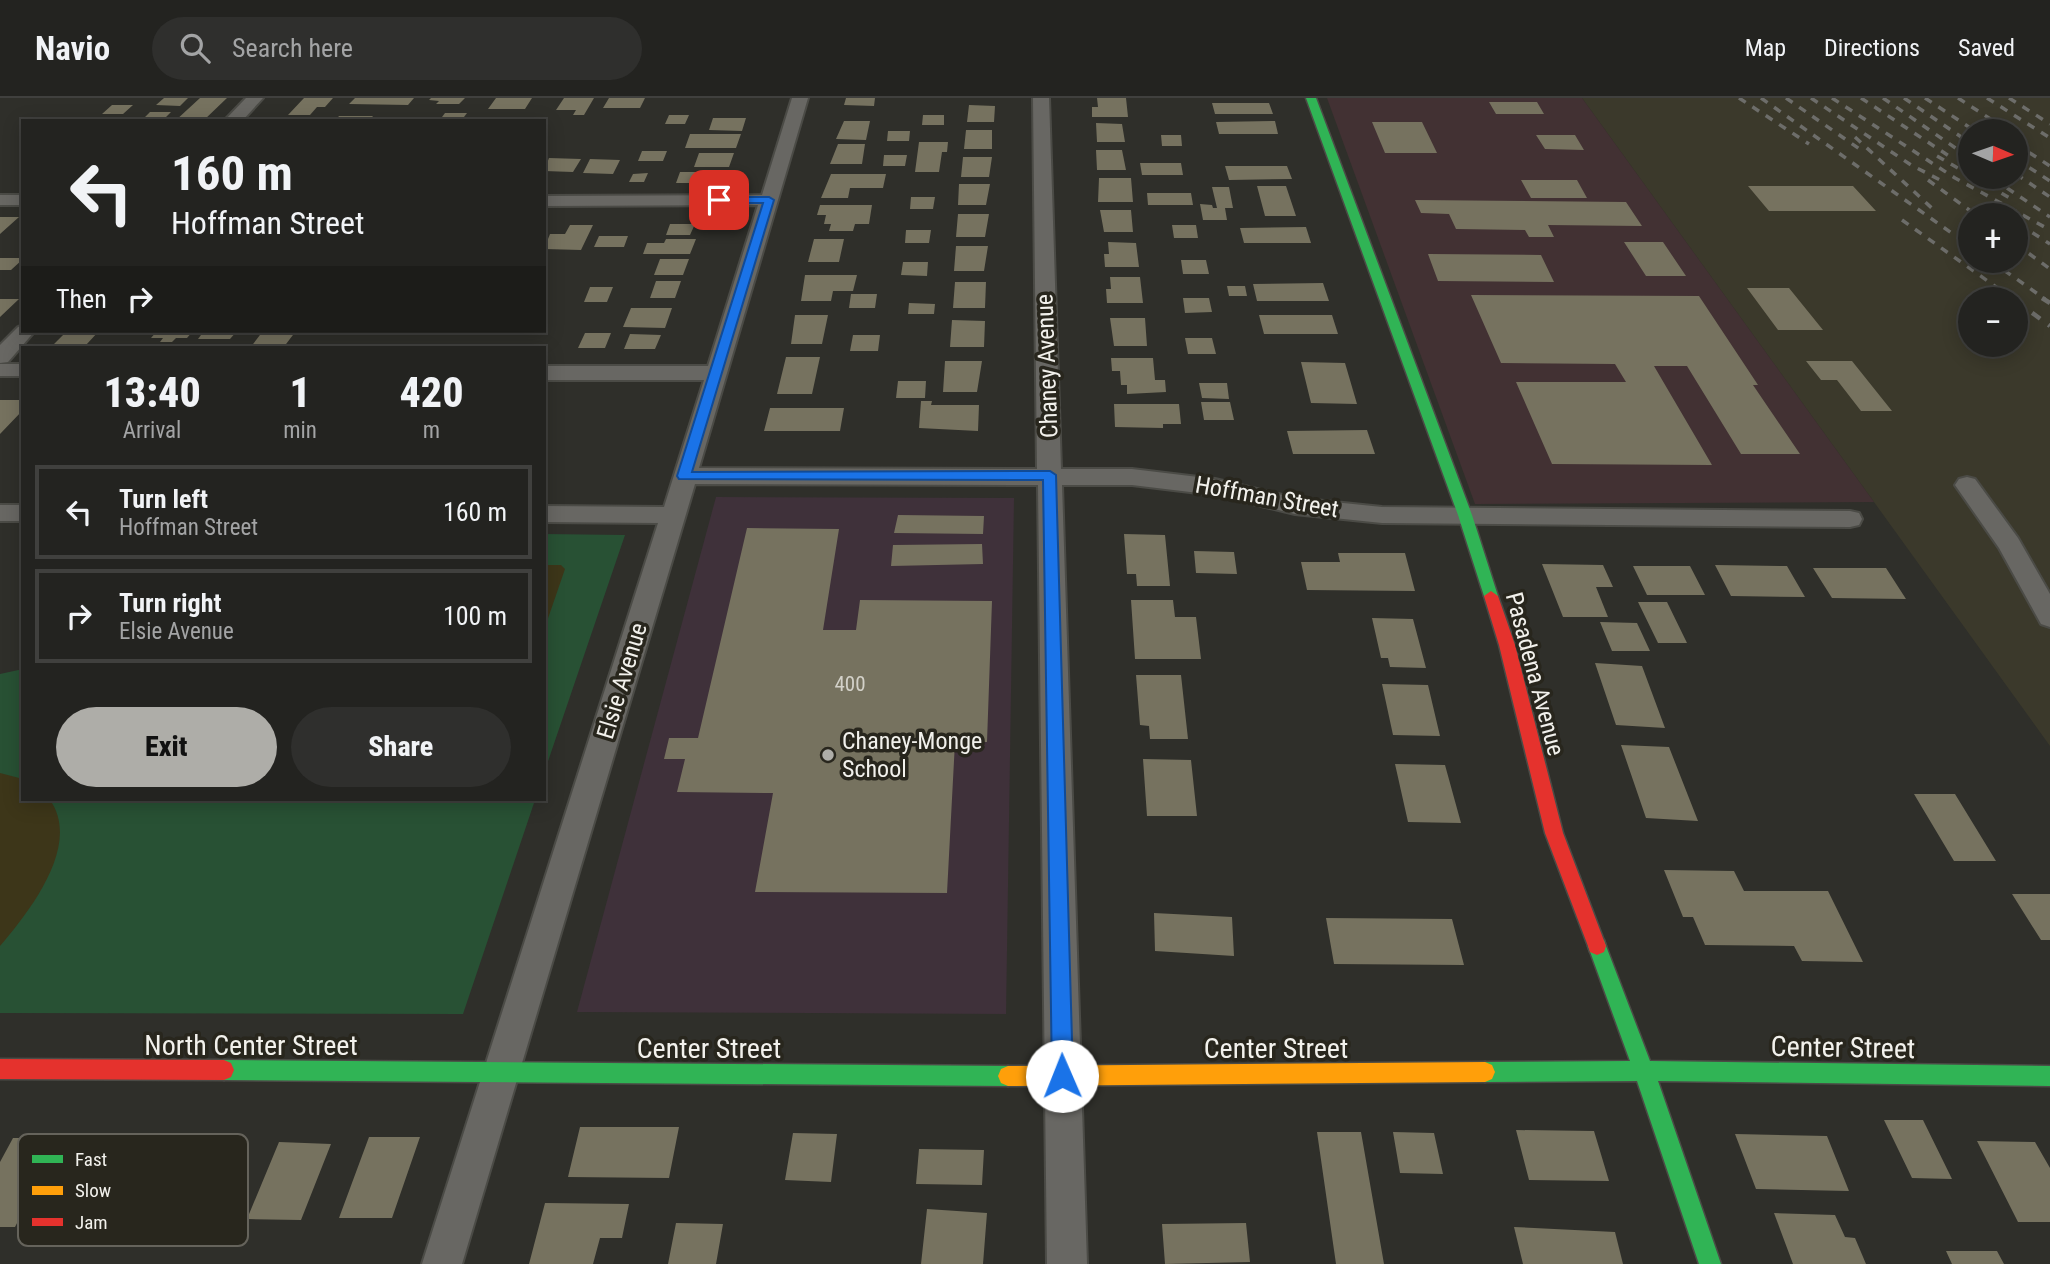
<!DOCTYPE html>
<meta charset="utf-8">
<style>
body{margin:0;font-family:"Roboto Condensed",sans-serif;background:#2f2f2d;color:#f1f3f6;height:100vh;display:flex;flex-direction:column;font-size:26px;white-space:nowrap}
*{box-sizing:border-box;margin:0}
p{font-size:23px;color:#a3a4a5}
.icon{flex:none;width:38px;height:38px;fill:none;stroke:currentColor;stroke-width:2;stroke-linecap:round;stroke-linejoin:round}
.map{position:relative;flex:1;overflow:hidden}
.panel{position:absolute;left:21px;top:248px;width:525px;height:455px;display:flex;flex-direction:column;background:#232320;border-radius:0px;box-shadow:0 4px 18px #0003,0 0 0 2px #40403e}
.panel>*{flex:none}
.hud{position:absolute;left:21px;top:21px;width:525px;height:214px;border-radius:0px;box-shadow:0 4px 18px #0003,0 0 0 2px #40403e;background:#232320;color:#f1f3f6;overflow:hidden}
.needle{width:46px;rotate:92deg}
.buttons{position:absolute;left:1958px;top:21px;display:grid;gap:14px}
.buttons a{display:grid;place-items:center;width:70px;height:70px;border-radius:50%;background:#232320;box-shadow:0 4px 18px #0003,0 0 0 2px #40403e;font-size:35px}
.pin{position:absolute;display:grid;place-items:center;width:60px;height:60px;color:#fff;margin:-30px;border-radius:14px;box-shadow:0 4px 10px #0006}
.me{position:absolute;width:77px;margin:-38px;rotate:359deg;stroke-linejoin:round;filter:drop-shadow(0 0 5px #0008)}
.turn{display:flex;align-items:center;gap:24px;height:147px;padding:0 35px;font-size:32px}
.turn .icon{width:91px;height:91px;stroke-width:2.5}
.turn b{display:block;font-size:49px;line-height:60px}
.then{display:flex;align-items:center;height:66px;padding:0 35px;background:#0003;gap:14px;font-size:26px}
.eta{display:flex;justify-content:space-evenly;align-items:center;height:119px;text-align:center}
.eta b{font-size:42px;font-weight:800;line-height:49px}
.primary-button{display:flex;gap:14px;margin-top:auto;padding:14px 35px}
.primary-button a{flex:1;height:80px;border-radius:42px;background:#aeada8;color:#111;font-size:28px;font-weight:800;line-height:80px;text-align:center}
.primary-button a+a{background:#2f2f2d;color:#f1f3f6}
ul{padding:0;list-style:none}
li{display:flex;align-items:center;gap:21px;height:94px;margin:0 14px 10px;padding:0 21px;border:4px solid #40403e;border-radius:0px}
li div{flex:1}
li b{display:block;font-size:26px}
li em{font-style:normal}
header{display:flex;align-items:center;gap:42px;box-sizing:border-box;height:98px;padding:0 35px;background:#232320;border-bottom:2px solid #40403e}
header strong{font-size:33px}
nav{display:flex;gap:38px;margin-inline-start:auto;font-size:24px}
.search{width:490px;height:63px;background:#2f2f2d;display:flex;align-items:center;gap:18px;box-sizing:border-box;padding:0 24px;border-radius:38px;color:#a3a4a5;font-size:26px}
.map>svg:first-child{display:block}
.built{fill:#3b392b;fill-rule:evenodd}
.industrial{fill:#423133}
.education{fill:#3f313a}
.green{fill:#285134}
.sand{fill:#3d3619}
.building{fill:#76725f}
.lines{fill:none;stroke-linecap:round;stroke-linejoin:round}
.street-casing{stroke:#4b4b46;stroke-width:4}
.fast-casing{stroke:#4b4b46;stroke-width:3}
.slow-casing{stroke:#4b4b46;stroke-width:3}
.jam-casing{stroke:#4b4b46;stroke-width:3}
.street{fill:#686763;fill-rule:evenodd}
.fast{fill:#30b455;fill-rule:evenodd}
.slow{fill:#ff9f0a;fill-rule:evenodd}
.jam{fill:#e5322d;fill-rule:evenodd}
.rail-far1{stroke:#6d6d6a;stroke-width:3.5;stroke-dasharray:8 8;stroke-linecap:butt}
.rail{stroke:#6d6d6a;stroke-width:4.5;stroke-dasharray:10 10;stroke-linecap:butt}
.route{fill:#1a73e8;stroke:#114b97;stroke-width:2}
.poi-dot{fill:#aeada8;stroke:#28261d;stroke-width:2.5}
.labels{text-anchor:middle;stroke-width:7;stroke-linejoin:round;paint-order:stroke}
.number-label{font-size:21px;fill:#d3d1c9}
.street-label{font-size:24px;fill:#f2f1ec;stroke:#28261d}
.poi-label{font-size:24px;fill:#f2f1ec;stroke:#28261d;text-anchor:start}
.near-street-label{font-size:28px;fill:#f2f1ec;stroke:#28261d}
.key{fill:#28261d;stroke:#65635b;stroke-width:2}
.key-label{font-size:19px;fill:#f2f1ec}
</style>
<header>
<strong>Navio</strong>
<div class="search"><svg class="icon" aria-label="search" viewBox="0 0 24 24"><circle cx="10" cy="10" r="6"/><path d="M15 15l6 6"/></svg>Search here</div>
<nav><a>Map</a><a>Directions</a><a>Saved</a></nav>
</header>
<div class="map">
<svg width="2050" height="1166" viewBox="0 0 2050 1166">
<rect width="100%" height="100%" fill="#2f2f2a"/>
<path class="built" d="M1582,0h468v648l-176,-244zM1970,33h46v46h-46zM1970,117h46v46h-46zM1970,201h46v46h-46z"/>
<path class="industrial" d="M1327,0h255l292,404 -399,2z"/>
<path class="education" d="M716,399l298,1 -8,516 -429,-2z"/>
<path class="green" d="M544,436l81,1 -81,238z
M23,571v131h512l-72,214 -463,-1v-339z"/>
<path class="sand" d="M544,467h17l4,4 -21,61z
M0,675l23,6v21h27c32,45 -21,112 -50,146z"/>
<path class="building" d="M164,0h24l-8,8 -24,-1z
M200,0h27l-24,23h-28z
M304,0h29l-8,9h-8l-7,8h-22z
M355,0h59l-6,7 -59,-1z
M431,0h34l-6,6h-23l3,-3 -10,-1z
M496,0h36l-7,11h-37z
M564,0h30l-10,17h-11l3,-5h-20z
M609,0h36l-5,10h-37z
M846,0h29l-1,8 -30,-1z
M1097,0h29l2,19h-36v-10h6z
M1489,4h48l7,12h-48z
M1212,5h57l4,11h-58z
M112,7h21l-10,9h-21z
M969,7l26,1 -1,16h-27z
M150,14h21l-9,9h-21z
M445,15h22l-6,8h-22z
M669,17h20l-4,9h-20z
M923,17h21v10h-22z
M339,18h34l-4,5h-34z
M713,20h33l-4,13 -33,-1z
M844,23h26l-4,19 -30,-1z
M1275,23l3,13h-59l-3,-12z
M1372,24h50l15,31h-52z
M1096,25l26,1 3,18h-28z
M966,32h26v19h-28z
M888,33h22l-1,10h-22z
M690,36h51l-5,14h-51z
M1161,37h20l1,11h-20z
M1536,37h39l9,15 -39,-1z
M919,44h29l-1,10h-5l-3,20h-24z
M838,46h27l-3,20h-32z
M1096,52h26l4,20h-29z
M642,53h25l-4,10h-25z
M699,55h35l-5,14h-35z
M884,57h23l-2,11h-22z
M963,59h29l-3,20h-28z
M549,60l32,1 -8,13 -29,-1z
M590,61l30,1 -7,14 -30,-1z
M1140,65h41l2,12h-41z
M1225,68h62l5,13 -63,1z
M680,74h37l-4,11h-37z
M648,75l-4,9h-15l4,-8z
M831,76h55l-3,14h-33l-2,10h-27z
M1099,80h32l2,24h-35z
M1521,82h56l10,18h-56z
M959,86h31l-4,21h-28z
M1257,88h29l10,30h-31z
M1748,88h105l23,25h-107z
M1212,89h17l4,21h-8l2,12h-24l-3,-16 12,1 1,3h4z
M1147,95h44l2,12h-45z
M911,99h24l-2,12h-23z
M1415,102l211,2 16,24 -94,-1 6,12h-25l-4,-7 -69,-1 -7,-15 -28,-1z
M820,107h52l-3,19h-14l-2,7h-24l2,-7h-7l2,-9h-9z
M1100,112h31l2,22h-29z
M958,116h31l-4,23h-29z
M0,119h19l-19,17z
M670,126h25l-5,11h-24z
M570,127h23l-12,25 -37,-1 6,-15h15z
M1172,127h24l2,13h-24z
M1306,129l5,16h-67l-4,-15z
M906,132h25l-2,13h-24z
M599,138h29l-4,11h-30z
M666,141h30l-6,15h-47l4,-11h17z
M814,141h30l-5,23h-31z
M1108,144l28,1 3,24h-34l-1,-13h5z
M1624,144h39l23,34h-40z
M956,148h32l-4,25h-30z
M1428,156l113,1 13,27 -116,-1z
M0,160h23v1l-12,11h-11z
M660,161h29l-6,16h-29z
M1181,162h25l3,14h-26z
M903,164h25l-1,14 -26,-1z
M805,177h52l-4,16h-20l-2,10h-30z
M1110,179h30l3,26h-36l-1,-14h5z
M656,183h25l-6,17h-25z
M955,184h31l-1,26h-32z
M1323,185l6,18h-72l-4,-17z
M1227,188h18l2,10h-18z
M590,189h23l-6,15h-23z
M1747,190h42l34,42h-45z
M851,196h26l-2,14h-26z
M1471,197l228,1 59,89h-5l47,69h-59l-54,-88h-33l58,99 -160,-1 -36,-82h110l-11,-18 -114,-1z
M1183,200h26l3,14 -27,1z
M0,201h19l-19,18z
M909,205l26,1 -1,10h-26z
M631,210h41l-7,20 -42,-1z
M795,217h33l-6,29h-31z
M1259,217h73l6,19h-74z
M1110,220h35l2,28h-33z
M952,222l33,1 -1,26h-34z
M67,233h32l-13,14h-33z
M157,233h36l-6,7h-11l-4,4h-12l3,-4h-12z
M204,233h33l-7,8h-32z
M263,233h33l-13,17h-33z
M306,233h45l-3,4h-45z
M585,235h26l-6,15h-27z
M630,236l31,1 -6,14h-31z
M853,237h27l-2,16h-28z
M1185,240h27l4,16h-28z
M786,259h34l-8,37h-35z
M1111,260h42l2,22h10l1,12 -39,2v-9h-6l-1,-14h-8z
M945,263h37l-5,31h-34z
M1806,263h46l40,50h-31l-24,-31h-16z
M1301,264l44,1 12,41 -46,-1z
M898,283h28l-1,17h-29z
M1199,285h28l2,16 -27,-1z
M0,302h23v10l-23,24z
M921,303h11l-1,4h48l-1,26 -59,-3z
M1201,304h29l4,18h-30z
M1114,306h65l2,20h-18v4l-48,-1z
M770,310h74l-4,23h-76z
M1367,332l8,24h-82l-6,-23z
M898,417l86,1 -1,18 -89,-1z
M747,430l92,1 -16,101h33l4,-30 132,1 -5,141h-32l-8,151 -192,-1 18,-99 -96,-1 8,-33h-21l5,-21h29z
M1124,436l41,1 5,51h-33l-1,-12h-9z
M982,446l1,20 -92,2 2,-21z
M1194,453l40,1 3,22 -41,-1z
M1338,455h67l10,38 -108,-1 -6,-28h39z
M1542,466l61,1 10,22h-17l12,30h-45z
M1715,467l72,1 18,31 -74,-1z
M1633,468h57l15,29h-58z
M1813,470h73l20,31 -74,-1z
M1131,502h42l2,17h21l5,42h-66z
M1638,504h29l20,41h-29z
M1372,520l41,1 13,49 -36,-1 -2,-9h-7z
M1600,524l37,1 13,28h-38z
M1595,565l47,3 23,62 -49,-3z
M1136,577h45l7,64h-38l-1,-13 -9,-1z
M1382,586l46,1 12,51 -47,-1z
M1621,647l48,2 29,74 -52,-3z
M1143,661l48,1 6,56h-50z
M1395,666l50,1 16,58 -53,-1z
M1914,696h41l41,67h-42z
M1664,772l70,1 10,20h84l35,71 -61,-1 -8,-15 -89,-1 -12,-28h-10z
M2012,796h38v46h-9z
M1154,815l78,4 2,39 -79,-5z
M1326,820l126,1 12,46 -130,-1z
M1884,1022h39l29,59 -40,-1z
M580,1029h99l-10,51 -101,-1z
M1516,1032l78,1 15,50 -80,-1z
M1317,1034h44l23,132h-48z
M1393,1034l41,1 9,41 -43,-1z
M793,1035l44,1 -6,48 -46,-2z
M1735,1036l92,2 22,55 -93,-2z
M369,1039h51l-28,81h-53z
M13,1040h48l-46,89h-15v-65z
M1977,1043l58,1 15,26v54h-32z
M279,1044l52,2 -30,76 -54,-1z
M919,1051l65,1 -2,35 -66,-1z
M545,1105l84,1 -7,34h-22l-7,26h-64z
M927,1111l60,4 -4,51h-62z
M1774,1115l61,2 10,22 10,1 11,26h-73z
M676,1125l47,1 -7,40h-48z
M1246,1125l4,39 -85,2 -3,-40z
M1514,1129l101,5 8,32h-100z
M1946,1153h51l7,13h-52z"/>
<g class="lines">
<defs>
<path id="street" d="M246,0h17l-21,23h-18z
M792,0h16l-109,370 338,1 -4,-371h16l12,371h71l83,10 80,19 87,9 468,4 9,2 3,6 -3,6 -9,2 -468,-4 -87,-9 -80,-19 -83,-10h-70l25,779h-40l-9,-779 -343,-1 -233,780h-40l236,-741 -114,-1v-16l120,1 40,-127h-160v-14h164l50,-161 -214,1v-10l218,-1z
M0,97h23v10h-23z
M23,227v6h12l-27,31 -8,1v-18l18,-18z
M0,266h23v12h-23z
M1967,379l8,2 43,59 32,56v33l-9,-3 -42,-76 -44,-63 4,-6z
M0,407h23v16h-23z"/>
<path id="fast" d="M1306,0h10l156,417 26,81 -2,4 -5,1 -7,-5 -26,-81z
M1597,839l7,3 2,6 44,115 400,5v20l-392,-5 63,183h-22l-62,-183 -152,1 -7,-3 -3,-7 3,-7 7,-3 145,-1 -42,-115 2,-6z
M224,962l784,6 7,3 3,7 -3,7 -7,3 -784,-6 -7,-3 -3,-7 3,-7z"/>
<path id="slow" d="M1485,964l7,3 3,7 -3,7 -7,3 -477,4 -7,-3 -3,-7 3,-7 7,-3z"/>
<path id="jam" d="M1491,493l7,5 17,49 48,188 43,113 -2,6 -7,3 -7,-3 -2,-6 -43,-113 -46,-188 -15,-49z
M0,961l224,1 7,3 3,7 -3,7 -7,3 -224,-1z"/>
</defs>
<use href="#street" class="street-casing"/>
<use href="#fast" class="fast-casing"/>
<use href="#slow" class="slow-casing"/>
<use href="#jam" class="jam-casing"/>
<use href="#street" class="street"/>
<use href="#fast" class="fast"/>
<use href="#slow" class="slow"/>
<use href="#jam" class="jam"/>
<path class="rail-far1" d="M1739,0l70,46
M1761,0l209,148
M1786,0l75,52
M1811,0l100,67 33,17
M1832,0l123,80 95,52
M1861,0l88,58
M1883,0l87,60
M1904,0l66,45
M1925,0l50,33
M1958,0l51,33
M1987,0l63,40
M2009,0l41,26
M1855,39l80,74
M2016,46l34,22
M1937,58l33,19
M2016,61l34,22
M2016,76l34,23
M1974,79l39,23
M1928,82l48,35
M2007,90l43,29
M1902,122l111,79
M2019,126l31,20
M2016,146l34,25
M1991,163l54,38"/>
<path class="rail" d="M2042,200l8,5
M2016,203l34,25"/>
</g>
<path class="route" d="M719,99h50l5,3 -82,272 358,-1 6,4 17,601 -3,7 -8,3 -7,-3 -3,-7 -9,-596 -364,-1 -2,-3 86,-273h-48v-5z"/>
<circle class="poi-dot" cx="828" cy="657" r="7"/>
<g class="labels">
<g class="number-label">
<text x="850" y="593">400</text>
</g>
<g class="street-label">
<text transform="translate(1047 268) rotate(-92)" y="8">Chaney Avenue</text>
<text transform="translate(1267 399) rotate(10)" y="8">Hoffman Street</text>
<text transform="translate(1535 576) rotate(75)" y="8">Pasadena Avenue</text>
<text transform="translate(622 583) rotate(-73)" y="8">Elsie Avenue</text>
</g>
<g class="poi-label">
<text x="842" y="651">Chaney-Monge<tspan x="842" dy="28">School</tspan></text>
</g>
<g class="near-street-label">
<text x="251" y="957">North Center Street</text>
<text transform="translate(1843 949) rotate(1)" y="10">Center Street</text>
<text x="709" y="960">Center Street</text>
<text x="1276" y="960">Center Street</text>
</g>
</g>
<rect x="18" y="1036" width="230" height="112" rx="10" class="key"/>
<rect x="32" y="1057" width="31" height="8" fill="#30b455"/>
<rect x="32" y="1088" width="31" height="9" fill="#ff9f0a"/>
<rect x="32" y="1120" width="31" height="8" fill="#e5322d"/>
<g class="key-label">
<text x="75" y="1068">Fast</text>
<text x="75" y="1099">Slow</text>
<text x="75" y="1131">Jam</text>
</g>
</svg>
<div class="buttons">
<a><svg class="needle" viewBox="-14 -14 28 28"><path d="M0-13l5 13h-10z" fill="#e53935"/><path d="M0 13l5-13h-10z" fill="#a3a4a5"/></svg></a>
<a>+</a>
<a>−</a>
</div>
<div class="pin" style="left:719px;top:102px;background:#d93025"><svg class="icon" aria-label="arrive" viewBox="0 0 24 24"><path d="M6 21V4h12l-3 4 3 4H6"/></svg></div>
<svg class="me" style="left:1062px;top:978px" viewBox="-20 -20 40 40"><circle r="19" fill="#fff"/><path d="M0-13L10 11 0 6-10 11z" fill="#1a73e8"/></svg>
<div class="hud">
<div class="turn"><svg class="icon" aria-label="left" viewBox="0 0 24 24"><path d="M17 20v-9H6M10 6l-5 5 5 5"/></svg><div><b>160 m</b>Hoffman Street</div></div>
<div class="then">Then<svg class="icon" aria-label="right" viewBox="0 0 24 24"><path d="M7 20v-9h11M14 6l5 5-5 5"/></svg></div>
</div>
<section class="panel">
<div class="eta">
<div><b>13:40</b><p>Arrival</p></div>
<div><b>1</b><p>min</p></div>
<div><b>420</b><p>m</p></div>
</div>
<ul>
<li><svg class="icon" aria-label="left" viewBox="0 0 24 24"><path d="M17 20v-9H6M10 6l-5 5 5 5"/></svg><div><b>Turn left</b><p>Hoffman Street</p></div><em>160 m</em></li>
<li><svg class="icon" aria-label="right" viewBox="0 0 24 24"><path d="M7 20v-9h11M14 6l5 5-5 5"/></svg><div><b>Turn right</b><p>Elsie Avenue</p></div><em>100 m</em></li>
</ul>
<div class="primary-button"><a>Exit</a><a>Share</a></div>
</section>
</div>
